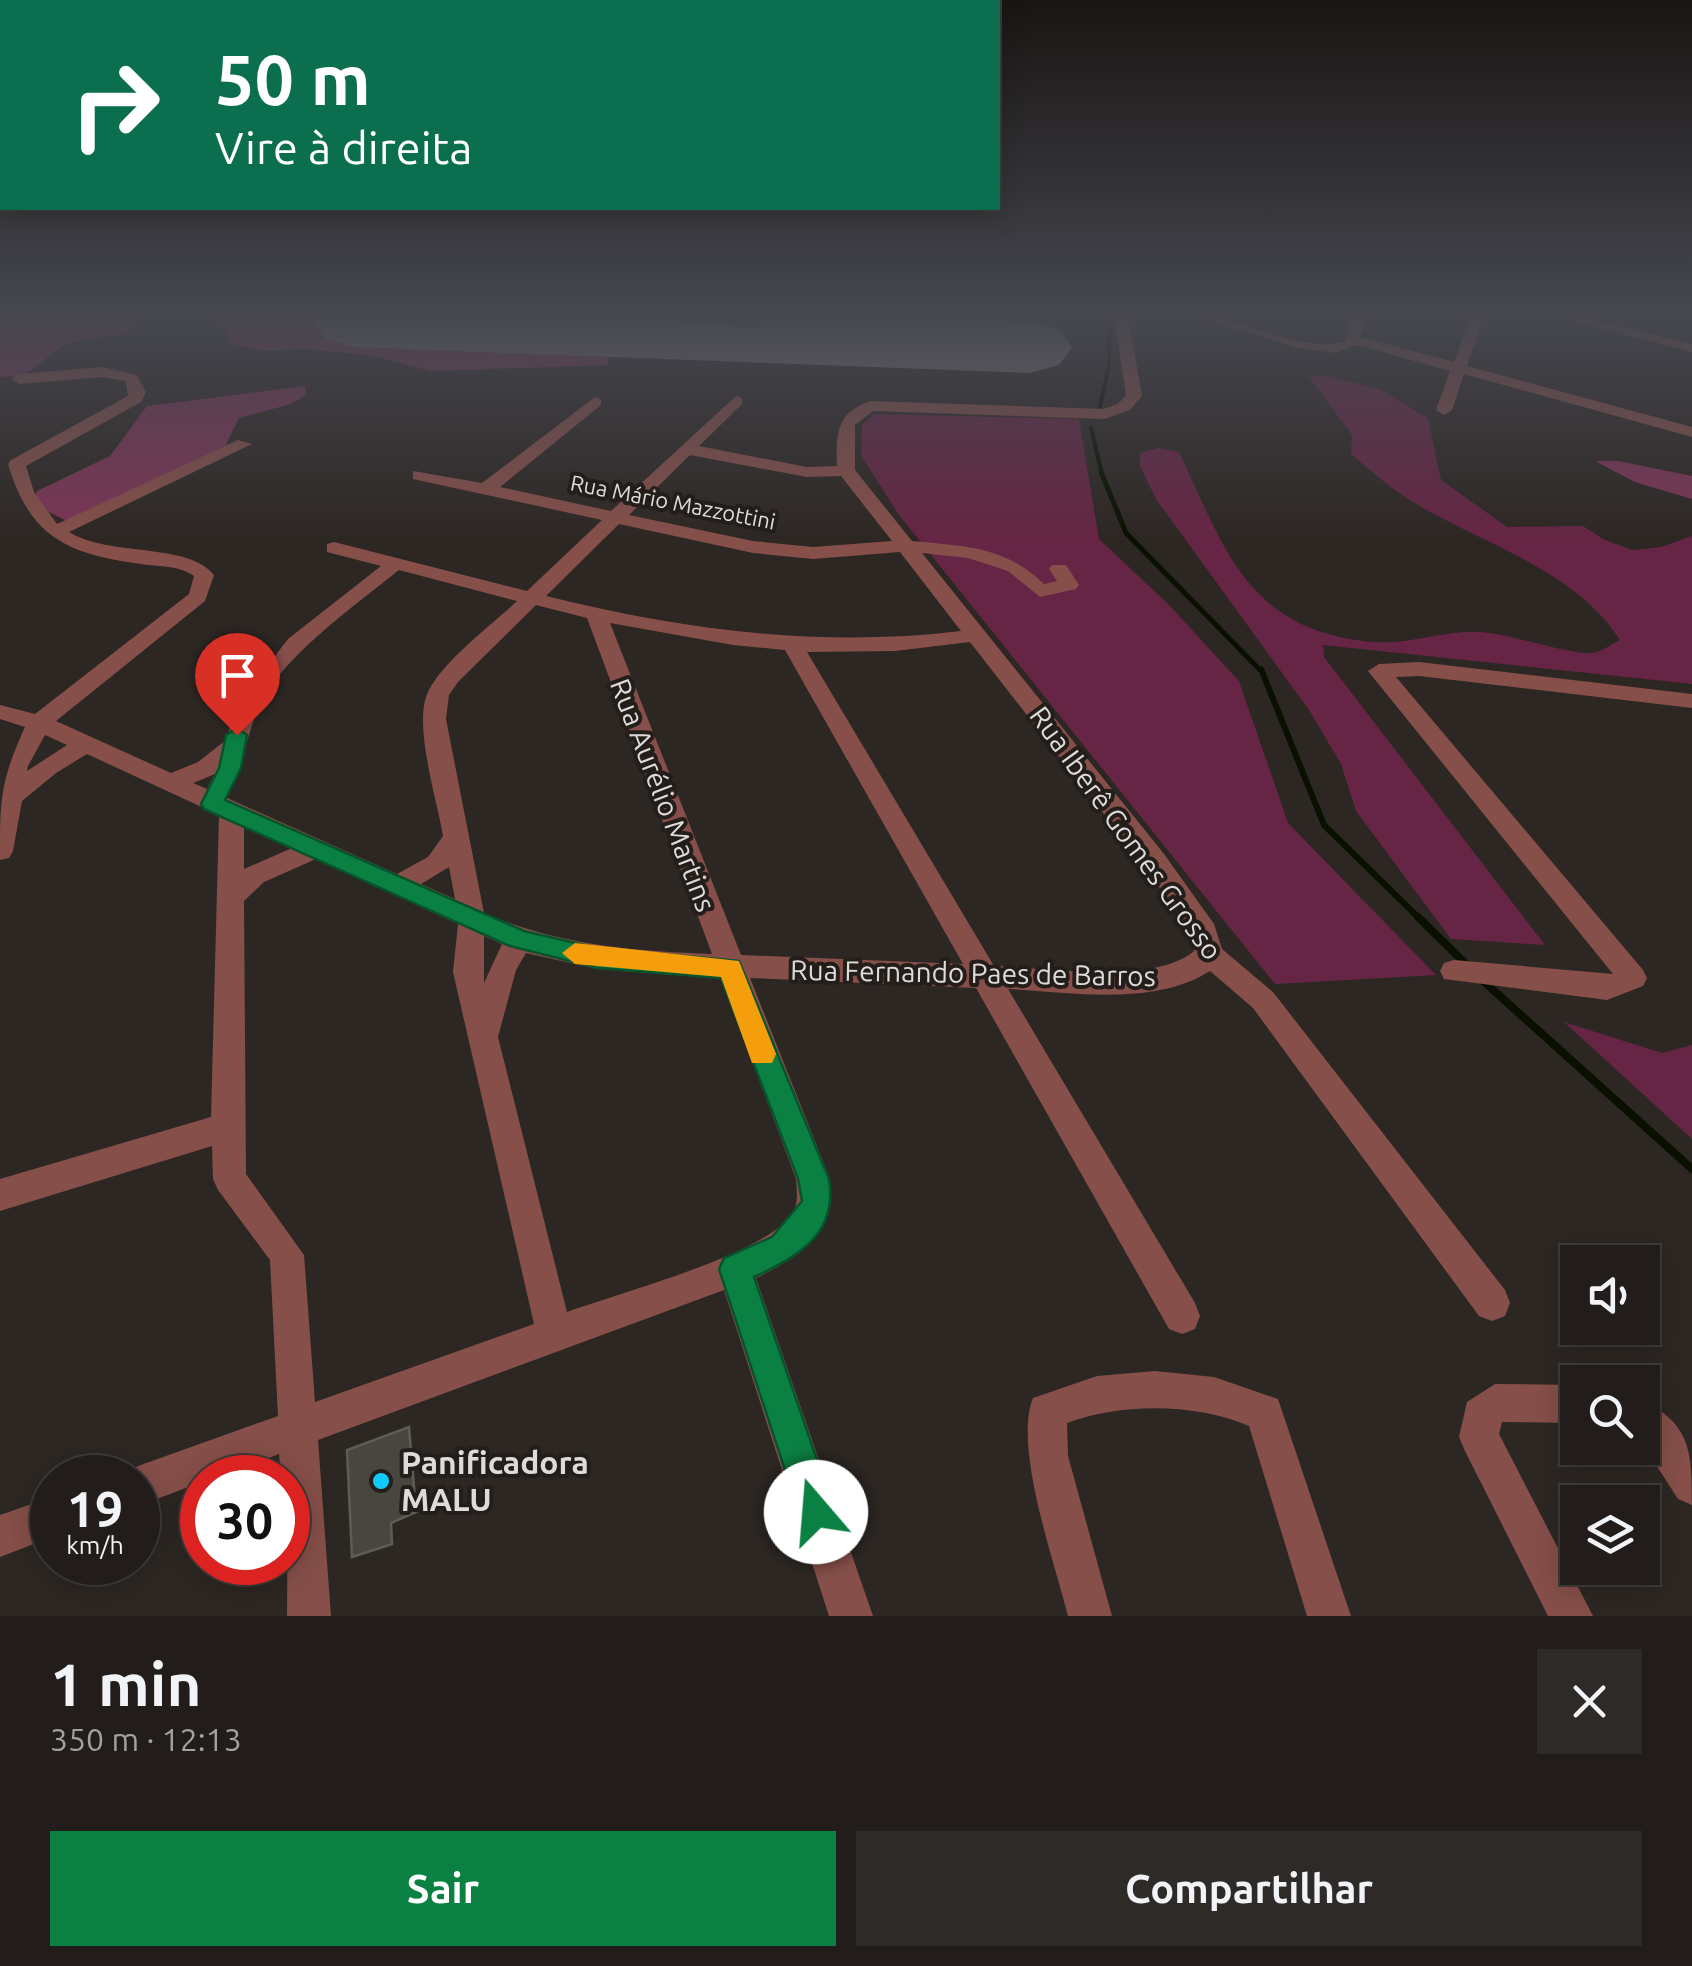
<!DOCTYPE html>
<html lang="pt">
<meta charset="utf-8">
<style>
body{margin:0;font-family:Ubuntu,sans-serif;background:#2e2a27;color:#f1f3f6;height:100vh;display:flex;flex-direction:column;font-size:38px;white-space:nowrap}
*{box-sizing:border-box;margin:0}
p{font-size:32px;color:#a2a2a2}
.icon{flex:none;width:55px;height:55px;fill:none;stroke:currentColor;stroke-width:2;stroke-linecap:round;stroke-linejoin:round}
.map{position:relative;height:1616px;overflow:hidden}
.side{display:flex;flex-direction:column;background:#221d1a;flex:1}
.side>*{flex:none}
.guide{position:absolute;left:0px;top:0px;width:1000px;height:210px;box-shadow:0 5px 25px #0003,0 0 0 2px #3f3b39;background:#0b6e4f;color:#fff;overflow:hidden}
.fabs{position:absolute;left:1560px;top:1245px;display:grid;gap:20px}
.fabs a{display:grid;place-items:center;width:100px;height:100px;border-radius:0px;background:#221d1a;box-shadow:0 5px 25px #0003,0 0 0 2px #3f3b39;font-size:50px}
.speed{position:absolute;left:30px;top:1455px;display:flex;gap:20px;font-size:50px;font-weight:700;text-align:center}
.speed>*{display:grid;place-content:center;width:130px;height:130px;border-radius:50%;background:#221d1a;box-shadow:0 5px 25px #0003,0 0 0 2px #3f3b39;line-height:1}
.speed small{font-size:25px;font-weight:400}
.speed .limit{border:15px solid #d22;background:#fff;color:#111}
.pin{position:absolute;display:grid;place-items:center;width:85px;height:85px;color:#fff;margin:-102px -42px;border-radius:50% 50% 50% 0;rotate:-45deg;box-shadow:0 0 10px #0007}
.pin .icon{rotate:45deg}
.me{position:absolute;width:110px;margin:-55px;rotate:342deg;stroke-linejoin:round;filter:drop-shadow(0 0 8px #0008)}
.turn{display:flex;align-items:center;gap:35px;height:210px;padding:0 50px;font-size:45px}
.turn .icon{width:130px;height:130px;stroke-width:2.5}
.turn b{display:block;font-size:70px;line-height:85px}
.round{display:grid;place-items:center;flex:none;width:105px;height:105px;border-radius:0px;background:#2e2a27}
.head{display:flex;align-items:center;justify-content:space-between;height:170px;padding:0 50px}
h1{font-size:60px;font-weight:700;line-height:75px}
.cta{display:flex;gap:20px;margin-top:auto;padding:20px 50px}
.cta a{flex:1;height:115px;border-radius:0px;background:#0b8043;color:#fff;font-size:40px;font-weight:700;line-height:115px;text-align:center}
.cta a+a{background:#2e2a27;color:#f1f3f6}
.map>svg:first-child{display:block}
.green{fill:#662544}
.forest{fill:#7d3455}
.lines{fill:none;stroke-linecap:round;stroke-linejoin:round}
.stream-far3{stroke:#091000;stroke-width:4}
.stream-far2{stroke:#091000;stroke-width:5}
.stream-far1{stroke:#091000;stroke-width:6}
.stream{stroke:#091000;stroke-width:8}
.runway{fill:#7c7673;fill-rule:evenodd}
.building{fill:#48463f;stroke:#5e5c55;stroke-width:2.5}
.minor{fill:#864f49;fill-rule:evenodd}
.route{fill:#0b8043;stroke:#07532c;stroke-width:2.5}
.slow{fill:#f59e0b}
.poi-dot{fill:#11cafb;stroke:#231e1a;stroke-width:4}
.labels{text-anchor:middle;stroke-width:8;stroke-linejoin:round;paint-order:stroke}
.far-street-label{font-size:22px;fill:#dfdbd9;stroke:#231e1a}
.street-label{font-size:28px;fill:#dfdbd9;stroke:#231e1a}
.near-poi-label{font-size:32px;font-weight:bold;fill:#dfdbd9;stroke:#231e1a;text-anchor:start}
</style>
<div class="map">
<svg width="1692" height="1616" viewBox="0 0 1692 1616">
<rect width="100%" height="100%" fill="#2d2723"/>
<path class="green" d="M1325,375l54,14 49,29 13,62 66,47 76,-1 20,13 29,11 29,-3 31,-11v148l-369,-39 1,12 221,288 -94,-6 -95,-128 -15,-47 -32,-54 -153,-211 -16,-33v-13l18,-5 21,4c46,97 68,179 194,190 36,3 72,-12 107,-10 30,2 91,23 112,21 9,-1 20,-9 28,-13 -44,-69 -134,-95 -202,-135 -24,-14 -46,-33 -67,-51l1,-19 -43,-58z
M874,414l205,5 20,120 69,65 71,77 49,142 148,152 -161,9 -376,-469 -38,-60 1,-30z
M1564,1022l98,31 30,-8v94z"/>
<path class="forest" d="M0,315h150l-14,4 -9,14 -60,10 -44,33 -23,1z
M202,315h179l-22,4 -5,6 177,4 72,11 6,25 -178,6 -62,-16 -65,-6 -42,2 -34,-8 -2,-15z
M305,386l1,9 -15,9 -52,14 -15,31 -153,74 -38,-19 4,-13 73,-35 37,-50z
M1595,461h23l74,15v23l-57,-17z"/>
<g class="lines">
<path class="stream-far3" d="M1100,407l9,-42 1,-50
M1091,428l11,46"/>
<path class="stream-far2" d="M1101,472l25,61 136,139"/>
<path class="stream-far1" d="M1261,669l63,156 96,94"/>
<path class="stream" d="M1418,917l51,50
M1481,979l211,190"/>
<path class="runway" d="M319,315h533l177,6 30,8 13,18 -13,18 -30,8 -674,-26 -29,-8 -12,-17z"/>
</g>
<path class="building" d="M684,315h78l-4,12 -80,-3z
M409,1427l7,85 -25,11 1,21 -40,13 -5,-107z"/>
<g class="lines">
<path class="minor" d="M1114,315h14l14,81 -12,14 -26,9 -231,-8 -18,14v45l57,71c52,5 93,5 132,43l13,-3 -8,-12 3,-4h14l13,20 -3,4 -36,8 -32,-26 -40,-13 -46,-5 242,301 50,70 8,25 51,43 232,298 5,13 -5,13 -13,5 -13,-5 -226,-308 -43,-37c-57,36 -138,21 -202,18l187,314 5,13 -5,13 -13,5 -13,-5 -193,-341 -226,-10 80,201c3,53 -29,78 -74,99l117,338h-44l-105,-326 -406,150 13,176h-44l1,-138h-7l-2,-24 -63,24h-14v4l-64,24v-28h-17l3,-6 14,-6 140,-50 -8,-156 -52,-70 -5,-11 -1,-33 -212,65v-32l211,-62 8,-302 -132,-61 -31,19 -34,28 -9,50 -4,7 -9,2c0,-61 0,-78 25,-133l-25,-8v-14l35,9 154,-120 5,-18c-15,-11 -35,-9 -53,-12 -73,-10 -111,-26 -133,-100l3,-4 117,-64 -2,-15 -24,-4 -83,7 -8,-5 8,-5 83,-7 35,8 9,17 -5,10 -115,64 8,26 23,32 181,-84 14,4 -183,88c40,25 119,10 145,43l-9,26 -149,120 115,52 27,-11 28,-22 10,-33 52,-68 93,-73 -54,-14v-8l7,-2 193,49 75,-71 -189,-41v-8l69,12 113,-86 6,2v6l-101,82 111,24 125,-115 6,2v6l-43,42 108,21 30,-1c-1,-32 -1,-53 33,-65l233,8 15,-5 8,-9zM690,455l117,22 34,-1 51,65 -79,6 -60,-6 -124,-26zM619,524l134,29 60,6 87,-7 61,79c-141,17 -278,-1 -415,-35zM399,570l118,31c-25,24 -80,64 -91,96 -11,34 11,103 17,139l-15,21 -31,17 -170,-76c14,-29 19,-58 30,-87 21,-52 99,-106 142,-141zM536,605l51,13 125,336c-80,-3 -154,-9 -228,-41l-38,-194 3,-24 9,-13zM610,623l123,22 52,5 178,314 -222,-9zM970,642l176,226 45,66 3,17c-39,34 -149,17 -200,15l-187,-314 88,-1zM45,735l22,10 -40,26 1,-5zM215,774l-8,15 -14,-6zM244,826l48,22 -48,21zM316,859l142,65 -5,48 81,352 -219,78 -11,-147 -58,-81 -2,-273 20,-19zM449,867l6,32 -34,-15zM484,936l18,8 -18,39zM526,953l71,16 124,8 75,202c1,13 3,27 -6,38 -32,39 -171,76 -223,95l-69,-275 18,-67z
M1193,315c50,0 100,38 151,27l9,-27h14l-7,22 94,25 17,-47h14l-18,51 225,61v10l-228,-63 -12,36 -8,5 -8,-5 14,-39 -93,-26 -21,8 -38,-5z
M1551,315h25l116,29v8z
M1419,662l273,32v14l-273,-32 -23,1 247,293 4,8 -4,8 -36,14 -163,-21 -4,-8 4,-8 10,-3 159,14 -245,-303 11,-7z
M1155,1371l59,6 64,22 73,217h-44l-58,-190c-55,-23 -127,-23 -182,-3l1,33 44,160h-44c-13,-53 -55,-169 -35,-218l64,-22z
M1495,1384l83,1v38l-76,-1 -3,12 94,182h-45l-83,-165 -6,-14 8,-35z
M1642,1401c50,22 50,54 50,104l-14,-6 -36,-56z
M52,1497v40l-52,20v-42z"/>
</g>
<linearGradient id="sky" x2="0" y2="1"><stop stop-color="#191513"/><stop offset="0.58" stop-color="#464750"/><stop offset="1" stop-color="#464750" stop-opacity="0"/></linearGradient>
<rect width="1692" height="541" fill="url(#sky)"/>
<path class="route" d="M237,728l10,7 -6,33 -16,32 299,131 73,17 142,13 90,218c9,55 -31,78 -75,98l81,235 -6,13 -13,6 -13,-6 -84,-256 5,-11 48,-21 30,-36 -4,-22 -77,-201 -124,-10 -87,-22 -306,-137 -3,-5 18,-36 7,-33z"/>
<path class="slow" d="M575,943l164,18 37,93 -4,9h-20l-31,-86 -146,-13 -13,-11z"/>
<circle class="poi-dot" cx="381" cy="1481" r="10"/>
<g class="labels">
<g class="far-street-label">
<text transform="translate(673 502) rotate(11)" y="8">Rua Mário Mazzottini</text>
</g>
<g class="street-label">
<text transform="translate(663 795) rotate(69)" y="10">Rua Aurélio Martins</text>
<text transform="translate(1126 833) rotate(54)" y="10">Rua Iberê Gomes Grosso</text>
<text transform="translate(973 973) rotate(1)" y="10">Rua Fernando Paes de Barros</text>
</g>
<g class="near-poi-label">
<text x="401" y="1474">Panificadora<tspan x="401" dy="37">MALU</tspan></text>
</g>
</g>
</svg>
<div class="fabs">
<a><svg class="icon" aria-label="sound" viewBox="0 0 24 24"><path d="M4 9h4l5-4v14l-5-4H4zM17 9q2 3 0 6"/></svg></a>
<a><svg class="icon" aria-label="search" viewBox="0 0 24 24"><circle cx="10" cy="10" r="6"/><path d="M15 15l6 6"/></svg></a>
<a><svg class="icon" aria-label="layers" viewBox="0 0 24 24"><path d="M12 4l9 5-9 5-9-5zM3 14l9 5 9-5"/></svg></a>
</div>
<div class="speed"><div>19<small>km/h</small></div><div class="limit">30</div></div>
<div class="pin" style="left:237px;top:735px;background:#d93025"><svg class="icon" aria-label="arrive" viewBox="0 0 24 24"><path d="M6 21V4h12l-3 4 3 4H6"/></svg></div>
<svg class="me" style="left:816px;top:1512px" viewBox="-20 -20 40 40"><circle r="19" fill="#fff"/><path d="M0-13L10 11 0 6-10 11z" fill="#0b8043"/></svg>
<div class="guide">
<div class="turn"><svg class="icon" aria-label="right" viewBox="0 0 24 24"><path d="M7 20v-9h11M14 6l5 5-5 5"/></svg><div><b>50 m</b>Vire à direita</div></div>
</div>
</div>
<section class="side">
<div class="head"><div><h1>1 min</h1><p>350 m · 12:13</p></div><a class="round"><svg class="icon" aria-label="close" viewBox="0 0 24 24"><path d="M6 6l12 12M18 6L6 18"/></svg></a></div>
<div class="cta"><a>Sair</a><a>Compartilhar</a></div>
</section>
